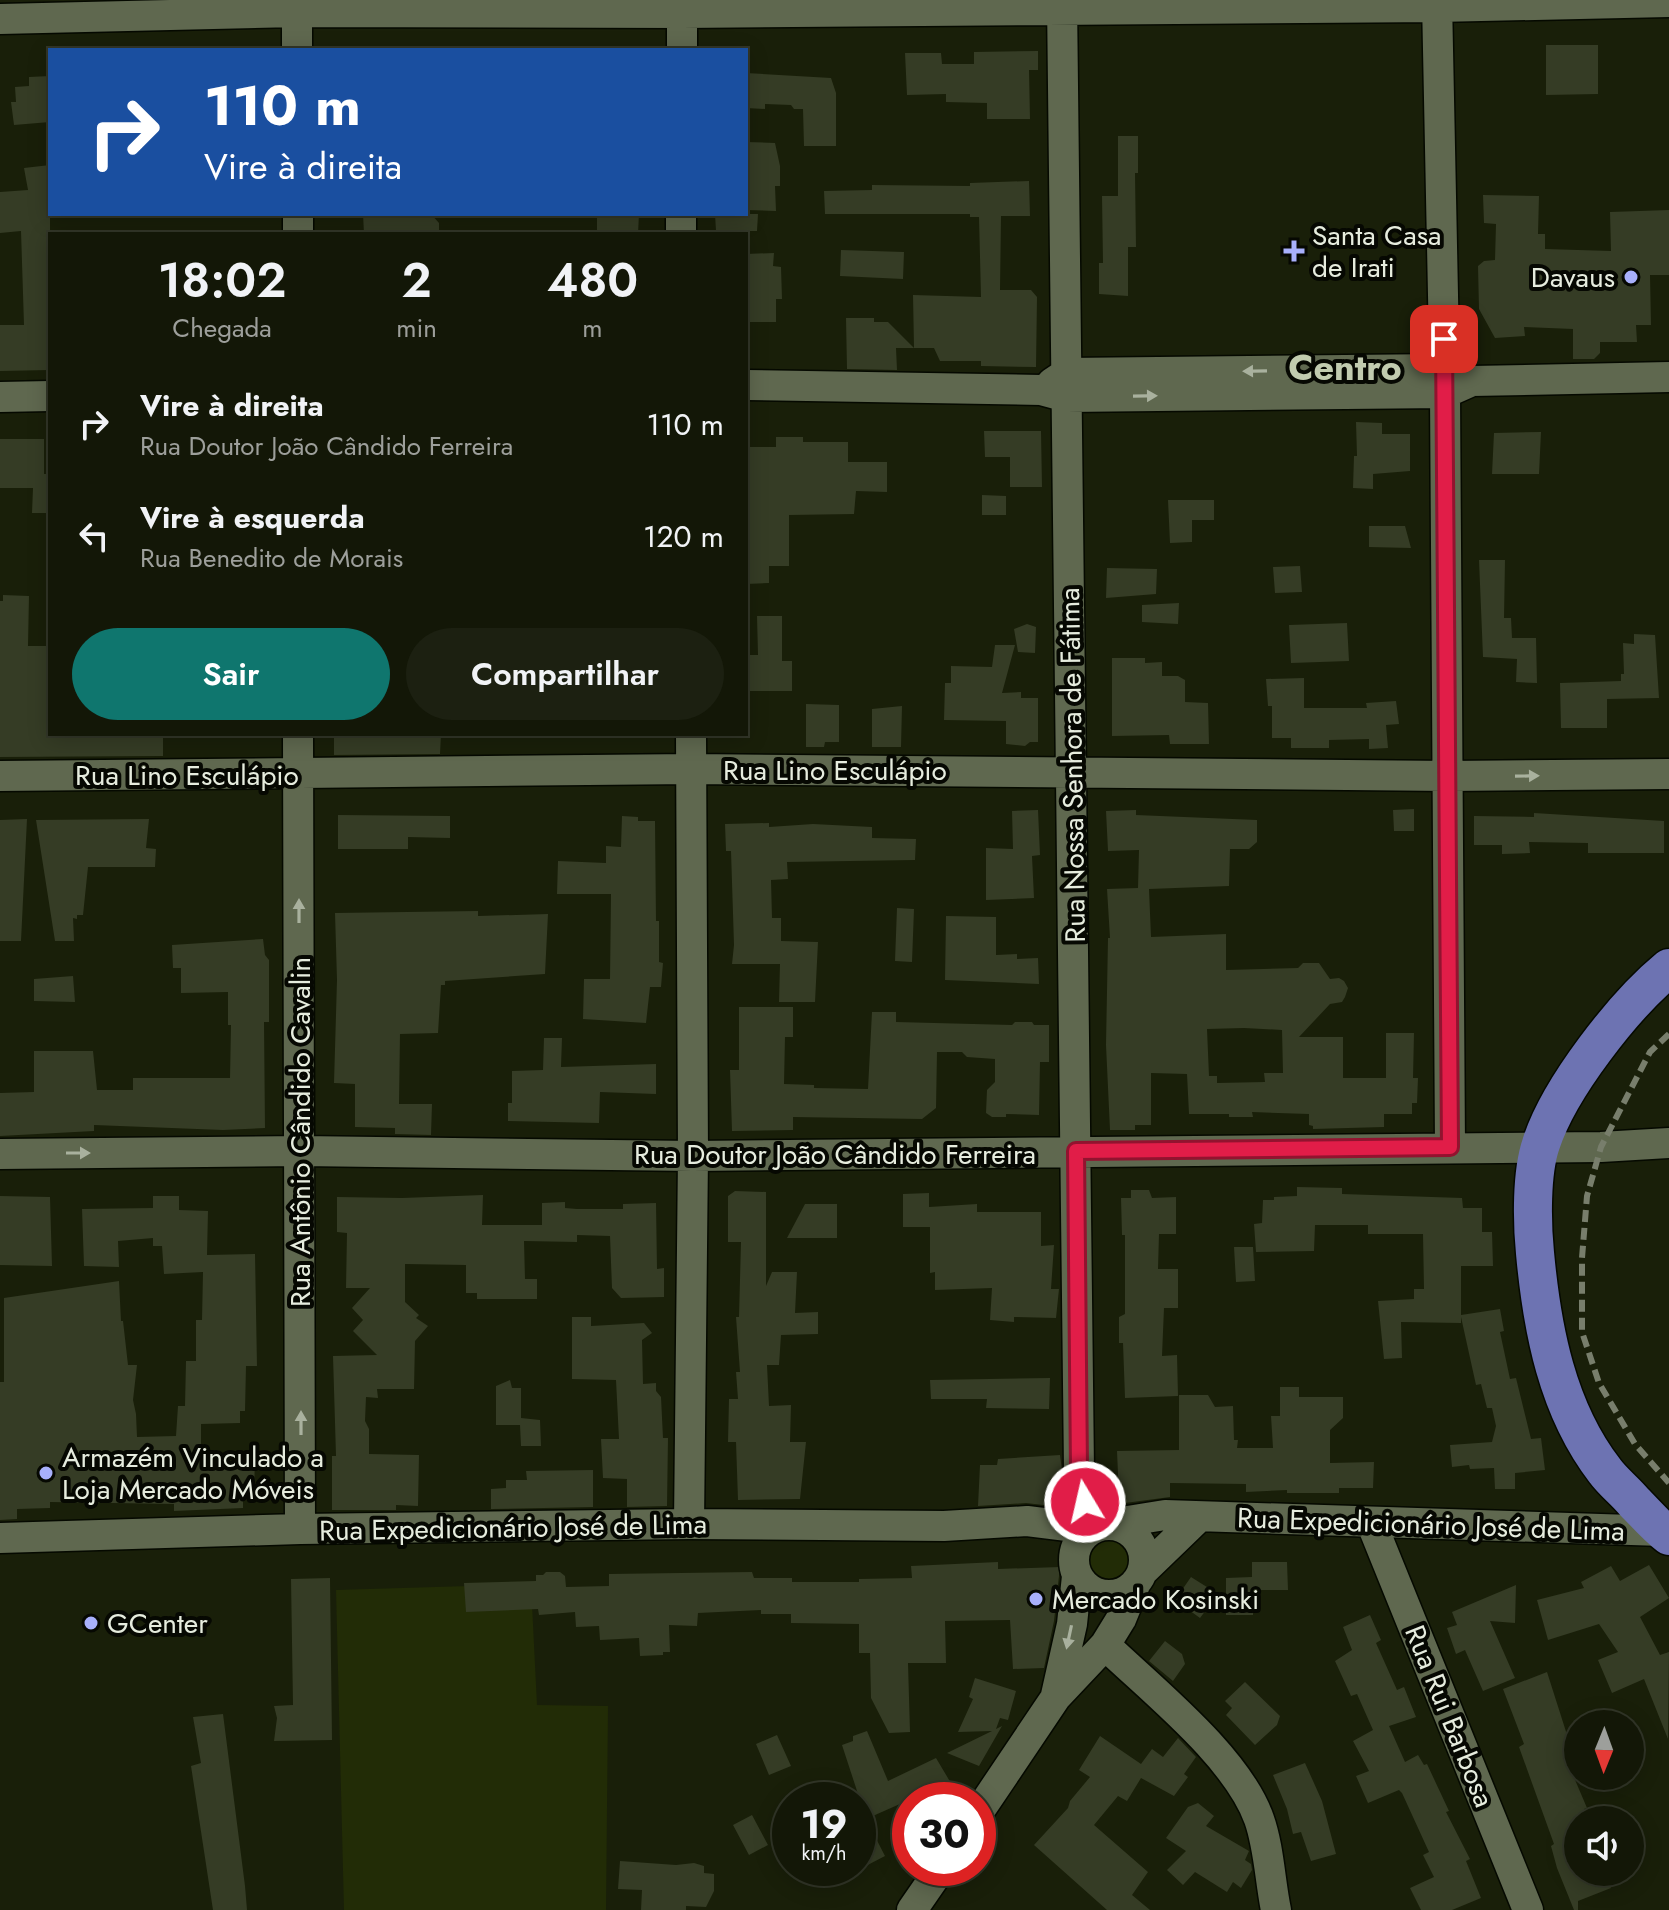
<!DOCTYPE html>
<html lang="pt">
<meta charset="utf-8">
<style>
body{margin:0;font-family:Jost,sans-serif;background:#1c2011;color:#f1f3f6;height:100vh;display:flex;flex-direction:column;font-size:30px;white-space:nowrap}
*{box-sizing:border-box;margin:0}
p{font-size:26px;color:#9d9f9b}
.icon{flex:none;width:44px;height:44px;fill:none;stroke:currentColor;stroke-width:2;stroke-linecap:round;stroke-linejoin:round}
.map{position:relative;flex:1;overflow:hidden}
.details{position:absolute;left:48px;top:232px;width:700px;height:504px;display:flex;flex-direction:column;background:#131707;border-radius:0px;box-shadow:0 4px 20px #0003,0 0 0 2px #323628}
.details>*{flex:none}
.banner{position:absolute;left:48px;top:48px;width:700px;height:168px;border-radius:0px;box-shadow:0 4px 20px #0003,0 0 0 2px #323628;background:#1a4fa0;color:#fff;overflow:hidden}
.needle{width:52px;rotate:181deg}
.fabs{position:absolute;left:1564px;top:1710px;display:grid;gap:16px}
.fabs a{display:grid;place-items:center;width:80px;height:80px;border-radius:50%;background:#131707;box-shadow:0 4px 20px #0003,0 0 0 2px #323628;font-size:40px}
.speed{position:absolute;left:772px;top:1782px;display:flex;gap:16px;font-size:40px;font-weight:700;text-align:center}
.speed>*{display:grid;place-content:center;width:104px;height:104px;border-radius:50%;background:#131707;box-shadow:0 4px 20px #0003,0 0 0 2px #323628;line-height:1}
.speed small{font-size:20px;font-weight:400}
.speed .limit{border:12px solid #d22;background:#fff;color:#111}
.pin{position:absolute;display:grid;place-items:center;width:68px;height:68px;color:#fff;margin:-34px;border-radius:16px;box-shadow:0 4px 12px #0006}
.me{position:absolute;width:88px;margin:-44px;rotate:351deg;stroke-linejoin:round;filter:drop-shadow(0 0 6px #0008)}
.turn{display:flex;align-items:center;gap:28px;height:168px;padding:0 24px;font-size:36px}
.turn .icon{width:104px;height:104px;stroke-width:2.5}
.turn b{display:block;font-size:56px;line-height:68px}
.eta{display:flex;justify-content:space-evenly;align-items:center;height:136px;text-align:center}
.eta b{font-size:48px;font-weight:600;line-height:56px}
.primary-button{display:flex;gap:16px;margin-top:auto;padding:16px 24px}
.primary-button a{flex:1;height:92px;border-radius:48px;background:#0f766e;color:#fff;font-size:32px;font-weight:600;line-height:92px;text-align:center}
.primary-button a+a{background:#1c2011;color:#f1f3f6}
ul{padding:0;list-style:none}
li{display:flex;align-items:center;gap:24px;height:112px;padding:0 24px}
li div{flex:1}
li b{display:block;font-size:30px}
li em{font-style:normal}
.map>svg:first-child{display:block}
.green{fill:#222c06}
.building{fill:#353c25;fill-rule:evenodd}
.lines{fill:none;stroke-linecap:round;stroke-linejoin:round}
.minor-casing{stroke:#050900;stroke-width:33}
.major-casing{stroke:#050900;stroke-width:41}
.minor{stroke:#5f684f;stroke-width:30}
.major{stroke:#6d73b2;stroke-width:38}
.rail{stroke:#787e6c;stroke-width:6;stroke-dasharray:12 6;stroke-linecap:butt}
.oneway{fill:#a9b19e}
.route-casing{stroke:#92132f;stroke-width:20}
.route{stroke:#e11d48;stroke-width:14}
.poi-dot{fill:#a8b0fc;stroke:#060802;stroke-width:3}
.labels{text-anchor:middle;stroke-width:8;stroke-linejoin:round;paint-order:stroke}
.poi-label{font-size:28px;fill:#e6ecde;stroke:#060802;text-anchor:start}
.street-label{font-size:28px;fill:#e6ecde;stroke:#060802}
.district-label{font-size:36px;font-weight:bold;fill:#c1cbaf;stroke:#060802}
</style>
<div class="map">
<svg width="1669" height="1910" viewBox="0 0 1669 1910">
<rect width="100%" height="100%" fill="#191f09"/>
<path class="green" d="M1083 1563a24 24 0 1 1 48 0a24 24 0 1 1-48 0Z
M531,1584l6,121 71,1 -2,204h-262l-8,-320z"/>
<path class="building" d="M1546,45h52v49l-52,1z
M1038,51v19h-9l1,49h-43v-16l-41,-1v-8l-39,1 -2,-42h36l1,11h32v-12z
M746,73l85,5 5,15v53h-32l-1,-37h-9l-3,-4 -26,-1v5l-19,-1z
M50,76v46l-36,3 -3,-23h5l-1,-15 14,-1v-9z
M1118,136h20v37h-3l1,74h-8v49l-29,-2v-31h4l-1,-67h16z
M746,142l29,1 5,23v20h-5l1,25 -30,-1z
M50,165v205l-50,1v-46h24l-3,-94 -21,2v-41l28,-2 -4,-22z
M1029,181l1,35h-29l-1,74h31l6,7 -1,70 -55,-1v-5h-41l-6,-13h-20l-1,-53 68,2 -2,-80h-9v-3h-145l-1,-23 48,-1v-5l98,1v-3z
M1483,195l56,1 -1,38h7v15l66,2 -1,-39 59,-2v65h-19l1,50h-15l1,17h-37v11l-6,6h-21v-30l-49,-2 1,9 -30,2 -16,-29 -1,-43 6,-5 11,-1 1,-36 -12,-1z
M363,214h68l8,9v11h-75z
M597,214h42l-1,20h-41z
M715,214h43l-1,17h-41z
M841,250l63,2 -1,27 -63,-3z
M774,253l-1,13 8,1 1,32h-6v23h-30v-68z
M846,318h28v4h14l26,26h-18l1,22 -50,-1z
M1356,422l26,1v11h28v37l-37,3v15l-20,-1 1,-32h3z
M984,431h57l1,56h-32v-30h-25z
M1541,432l-2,42h-47l2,-41z
M776,437h27v5h45v20h39v30l-31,-1 -2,23 -65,1v51h-20v17l-23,1v-137h30z
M0,439h44v35h6v39h-18l1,-25h-33z
M982,495l24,1v19h-24z
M1168,500h46v20h-22v22l-22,1z
M1369,526h36l6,22 -42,-1z
M1479,560h26l-1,58h7l1,20h24l1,45 -21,-1 1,-23 -34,-2z
M1300,566l2,26 -27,1 -2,-26z
M1107,568l50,1 -1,25 -50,4z
M3,595l26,1 -1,50h22v88h113v22l-163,1v-156h3z
M1179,603l-1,21 -36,-2v-17z
M757,616h25v45h10v30h-46v-36h12z
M1347,623l2,38 -58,2 -2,-38z
M1027,624l9,3 -1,26 -17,-1 -4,-23z
M1634,634l21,1 4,63 -52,1v29h-46l-1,-45 61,-2v-7h3l-1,-31 11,1z
M995,645h20l-13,48 19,-1v6h17v44h-8l-5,4 -19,-2v-23l-62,-1 1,-37h6v-17l41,1z
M1112,658h33v5l17,-1v14h16l7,4v22l23,1 1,41h-39l-1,-9 -57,1z
M1304,678v30h63l-1,-5 30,-2 3,23 -13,1 2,23 -19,1v-10l-40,1v8h-38v-10h-19v-32h-4l-2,-27z
M806,704l33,1v37h-14l-1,5h-18z
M902,706l-1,41h-29v-38z
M334,734h107l-1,20 -106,1z
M1414,809v22h-20l-1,-21z
M1038,810l2,45 -8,1 2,42 -48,2v-52l27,1 -1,-38z
M1136,810v5l121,5v22l-8,7h-19l-1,37 -80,3 2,48 75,-3v36l72,-2 5,-5h16l11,16 9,-1 5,3 4,7 -3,9 -3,5 -12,2 -31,33h44v41h43v-45h28l-1,45h5l-1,25h-5v11h-28v13l-71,2v-3l-4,-1v-11l-57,-2 1,5h-24v-3h-40l-2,-40 -36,-1v52h-16v5h-25l-4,-85 2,-107h2l-3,-49 31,-1 1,-38 -31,1 -2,-40zM1244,1028l38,2 1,43h-19l1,9 -48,1v-7h-8l-2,-47z
M1534,813l130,8v32h-76v-10l-59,-1 1,11 -28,1v-9h-28v-29l60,1z
M338,815l112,1v22l-42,-1v12h-70z
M622,816l16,1v4h17l1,100h3v41l4,1 -2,24h-11l-4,36 -63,-4 1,-40h26l1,-85h-54l1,-33 48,2v-17l15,1z
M27,819l-6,122h-21v-121z
M149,819l-3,29 10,1 -1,18h-67l-5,48h-6v4l-4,-1 1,23h-19l-19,-121z
M769,823v4l44,-3 59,3v11l44,1 -1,21 -128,2 1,17 -17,1 1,38h9v23l37,1 -3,60h-36l1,-38h-48l2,-19 -3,-94h-5l-1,-27z
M897,908l17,1 -2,53 -17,-1z
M478,911v5l70,-2 -3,60 -100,7v4h-4l-3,48 -38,1 -1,70h33l-1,31 -36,-1v-6l-40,-1v-43l-21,-1 3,-103 -2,-67z
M946,916l50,1v38l21,-1v5l21,-1 1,26 -94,-4z
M263,939l2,16 4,5v62h-5l1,106 -42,2 -129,-5v6l-94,5v-43l34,-1v-41h59l4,39h36v-12h97l1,-53h-3v-33l-47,1v-25h-8l-1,-23z
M73,976l2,26 -41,-1v-22z
M739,1007h54v30h-8l-1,47 30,1v3l54,1 4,-77h24v10l116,3 3,-3h17l2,3h15v37h-9l-1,53 -33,-1v3h-14l-6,-4 1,-23 8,-8v-23l-28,-2 -5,-5h-25l-1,56 -14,11 -129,-2v13l-61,1 -2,-61h9z
M544,1038h18l-1,29 95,-3v30l-56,-2 -1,31 -91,-2v-18h4v-32l31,-1z
M1297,1187l45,1v6l120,4 1,10h19v24h10l1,34h-32v49l39,-6 4,22 -4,1 10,47 6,-1 15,61 10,-1 4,32 -30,3v16h-20l-1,-21 -24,1 -1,-4 -17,2 -2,-22 42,-3 4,-16 -4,-18h-5l-6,-24 -5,1 -15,-68v6l-60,-1 1,36 -18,1 -6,-58 36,-2v-10h10l-1,-55h-55v-9h-53l-1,26 -58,1 -2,-28 8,-1 1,-23h11v-3l23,-1z
M1131,1190h18l3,8 24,-1v37h-17l-1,35h20v39h-14l-2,48 15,-1 1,41 -53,2 -2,-55h-4v-26l6,-3v-79h-3l-1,-37h10z
M735,1191l31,1v94l6,-14h25l-2,41 23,-1v22l-37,1 -2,30h-12l2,41 22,-1 -1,37h16l-6,57 -62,1 -2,-58h-8l1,-43h9l-2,-27h4l-4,-55h3l2,-75h-13v-46z
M929,1193v14l48,-3v8h64v34l13,-1 -3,44h8l-3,29 -42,-1v5l-24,-2 2,-32 -57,2v-18l-5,1v-46h-27v-33z
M483,1195l-1,30h60v-22l23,-1v6l12,1h46v-5l33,-1 1,66 7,-1v29l-43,1 -9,-10 -2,-52 -33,-1v7l-53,-1 1,38h12v20h-60v-6h-11v-28l-61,-1v38l14,13 -3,3 12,8 -13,15 -1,48h-37l1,9 -12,-1 -1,24 4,8v25l50,1 -1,51 -22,-1v5h-64v-54h4l-3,-100 44,-1 -24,-24 10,-11 -11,-12 18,-20h-24l1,-55 -10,-1v-35l65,1z
M0,1196l50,1 2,69 -52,-1z
M153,1196h26v14l29,1 -1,44 48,-1 2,112h-11l-1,45h-5v12l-39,1v38l35,2 1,-5 18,-1 -1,35h-11v15l-69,3v-7l-124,-2v6l-33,1v10l-17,1v-138h4v-84l115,-17 2,40h2l5,44h9l-4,35 3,14 1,23 39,-1 2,-30h7l1,-45h10v-41h6l1,-48 -39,2 -2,-28h-9v-8l-35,3 1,26 -35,-1 -2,-57 71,-1z
M805,1204h32v34h-50z
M1234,1247h19l2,34 -19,1z
M572,1317h19v9l53,-3 8,10 -10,7 1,44 13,-1v8l5,6 2,41h5l-1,68 -40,1v-28l-24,-1 -2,-39h18l-3,-59 -44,-1z
M1050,1378l-1,31 -63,-1 1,-9h-56l-1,-19z
M510,1380l2,8h9v30l19,2 1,26h-20l-1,-21h-24v-39z
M1280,1387h19v10h44v21l-13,12v33l44,-1 -1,26h-34v5h-52v-3l-41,2v-8l-76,-1v14l-45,6 -6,-6 -2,-46 62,-1v-55h29l7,12 18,-1 1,34h4l-1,8h36l-2,-32h9z
M1060,1455l5,38 -5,10 -8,3 -26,-3 -48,3 2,-41h17l1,-6z
M593,1470v37l-102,2v-20l15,-1v-8h21l-1,-9z
M998,1562v7l62,-2 -6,54 -10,47 -31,1 -3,-49 -65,1 1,42h-38l2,69 -21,1 -18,-35 -1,-45h-11v-29l-68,-1v-9h-30v-4l-63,3 -1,13 -28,-1 1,27h-7v3l-23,1 -1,-18 -39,2 -1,-14 -23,1 -1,-15 -36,3 -1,-6 -72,3 -2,-29 72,-2v-6h7l3,-3h14l5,4 1,11 43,-1v-12l143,-2 2,6h38v4h67v-3l53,-1 -1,-12z
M1252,1562h35l1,28h-34l-1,25h-27v-37l26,-1z
M1649,1565l20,33 -29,19 20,38 9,-3 -1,87 -24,-60 -32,14 -14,-33 20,-8 -19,-28 -51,16 -11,-40 47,-12 -3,-6 30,-16 9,15z
M1191,1577l27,17 -18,24 -25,-18z
M330,1578l2,162 -58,1 3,-23 -3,-12 19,-1 -2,-126z
M1516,1585l-1,38 -25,-2 25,57 -32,13 -18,-41 -9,4 -9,-26 10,-3 -5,-13z
M1370,1615l11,25 -5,3 21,47 7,-3 12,30 -27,9 16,36 13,-7 6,10 3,-1 22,47 -3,1 24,47 -4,2 15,37 -29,12h-31l-11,-22 24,-11 -11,-22 6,-3 -27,-59 -3,-3 -31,13 -12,-27 13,-5 -16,-30 20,-11 -16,-36 -6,2 -16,-35 17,-11 -9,-23z
M1165,1641l17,13 3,10 -12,17 -24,-20z
M1547,1672l22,69 9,-4v28l-8,3 17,40 -3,1 3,9 -9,2v52h27l6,16 -33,13v9h-4l-17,-42 -6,-22 3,-2 -35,-97 5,-3 -21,-55z
M975,1678l41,13 -8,29 -8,-2 -4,11 6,-3 -23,40 -32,-13 45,-22 -34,1 15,-33 -4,-2z
M1245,1682l35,34 -3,9 -22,20 -29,-30 6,-7 -7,-7z
M223,1714l22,172 2,24h-34l-22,-144 10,-3 -8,-46z
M867,1731l21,50 48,-23 25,42h-52l-43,19 19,37 -27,14v-76l-16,-49 11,-4v-5z
M777,1735l14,31 -22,9 -13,-31z
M1100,1736l41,28 11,-15 11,8 15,-19 18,19 -12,17 4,3 -14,19 -33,-18 -14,23 -9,-5 -24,29 54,47 -16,23 18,15h-43l-73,-65 34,-37 2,-7 20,-24 -11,-7z
M1305,1763l17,38 14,53 -25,7 -10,-29 -8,2 -6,-25 -14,-34z
M1198,1803l16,13 -8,10 43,25 -4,9 6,4 1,6 -11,18 -8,-6 -6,10 -32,-20 -12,13 -16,-15 19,-19 -20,-13 22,-31z
M752,1815l16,30 -19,10 -16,-30z
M620,1861l56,4 18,-2 10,3v7l10,1v17l-8,16 -20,-1v4h-45l1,-20 -24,-1z"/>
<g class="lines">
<defs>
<path id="minor" d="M297,0v50
M1062,0l17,1470 6,32 11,25
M1437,0l8,393 5,754
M0,19l297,-7 385,1 755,-6 232,-5
M682,50v-50
M298,214v20
M681,234v-20
M1052,383l15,-10 378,-4 18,8
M746,385l295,5 26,7 378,-4 27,-12 197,-4
M0,397l50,-1
M298,734l2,795
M0,776l693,-7 756,7 220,-2
M0,1154l301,-3 392,5 908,-9 68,-4
M1371,1522l157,388
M689,1524l4,-368 -2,-422
M1109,1524l56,-9 497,16
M1074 1560a35 35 0 1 1 70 0a35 35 0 1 1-70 0Z
M0,1538l300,-9 389,-5 255,2 83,-5 65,8
M1142,1572l57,-55
M1105,1645c48,46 132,112 154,174 10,28 11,62 17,91
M1056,1695l16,-71 5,-48
M978,1813l78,-116 49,-52 16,-26 15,-37
M912,1910l29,-42"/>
<path id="major" d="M1669,968c-45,37 -110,120 -128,176 -10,29 -9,79 -6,109 7,76 22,156 70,218 8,11 20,20 29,31 11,11 22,24 35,34"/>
</defs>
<use href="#minor" class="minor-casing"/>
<use href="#major" class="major-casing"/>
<use href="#minor" class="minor"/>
<use href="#major" class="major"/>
<path class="rail" d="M1669,1034l-19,18 -49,95 -14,49 -5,62v74l17,51 36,61 34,39"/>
</g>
<defs><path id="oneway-solid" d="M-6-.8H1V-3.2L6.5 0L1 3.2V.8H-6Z" transform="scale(2)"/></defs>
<g class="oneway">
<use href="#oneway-solid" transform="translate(1255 371) rotate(179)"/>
<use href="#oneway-solid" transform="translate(1145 396) rotate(-1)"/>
<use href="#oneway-solid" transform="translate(1527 776) rotate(-1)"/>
<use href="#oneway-solid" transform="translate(299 911) rotate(-90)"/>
<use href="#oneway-solid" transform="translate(78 1153)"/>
<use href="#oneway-solid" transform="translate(301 1423) rotate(-90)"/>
<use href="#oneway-solid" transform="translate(1069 1637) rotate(102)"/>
</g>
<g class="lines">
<defs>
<path id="route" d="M1085,1502l-6,-32 -3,-319 374,-4 -6,-808"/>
</defs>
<use href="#route" class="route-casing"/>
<use href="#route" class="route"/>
</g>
<g class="poi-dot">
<path d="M1290 239h8v8h8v8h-8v8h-8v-8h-8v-8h8z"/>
<circle cx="1631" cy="277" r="8"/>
<circle cx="46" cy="1473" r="8"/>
<circle cx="1036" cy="1599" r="8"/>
<circle cx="91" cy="1623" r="8"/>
</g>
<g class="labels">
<g class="poi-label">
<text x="1312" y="245">Santa Casa<tspan x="1312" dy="32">de Irati</tspan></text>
<text x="1615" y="287" text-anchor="end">Davaus</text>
<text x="62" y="1467">Armazém Vinculado a<tspan x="62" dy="32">Loja Mercado Móveis</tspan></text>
<text x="1052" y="1609">Mercado Kosinski</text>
<text x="107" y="1633">GCenter</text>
</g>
<g class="street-label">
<text transform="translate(1072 765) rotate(-91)" y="10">Rua Nossa Senhora de Fátima</text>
<text x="835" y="780">Rua Lino Esculápio</text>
<text x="187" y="785">Rua Lino Esculápio</text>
<text transform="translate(300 1132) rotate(-90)" y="10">Rua Antônio Cândido Cavalin</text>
<text x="835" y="1164">Rua Doutor João Cândido Ferreira</text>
<text transform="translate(1431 1524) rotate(2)" y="10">Rua Expedicionário José de Lima</text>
<text transform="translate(513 1527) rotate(-1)" y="10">Rua Expedicionário José de Lima</text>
<text transform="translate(1450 1716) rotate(68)" y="10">Rua Rui Barbosa</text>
</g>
<g class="district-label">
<text x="1345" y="380">Centro</text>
</g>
</g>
</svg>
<div class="fabs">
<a><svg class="needle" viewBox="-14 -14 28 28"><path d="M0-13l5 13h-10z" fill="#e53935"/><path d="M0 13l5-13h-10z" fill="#9d9f9b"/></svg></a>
<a><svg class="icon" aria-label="sound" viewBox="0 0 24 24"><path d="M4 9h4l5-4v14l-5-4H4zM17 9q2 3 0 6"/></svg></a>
</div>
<div class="speed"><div>19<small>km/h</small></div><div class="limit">30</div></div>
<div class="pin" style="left:1444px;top:339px;background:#d93025"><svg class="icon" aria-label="arrive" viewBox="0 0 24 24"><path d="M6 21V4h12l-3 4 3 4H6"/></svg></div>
<svg class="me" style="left:1085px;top:1502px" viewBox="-20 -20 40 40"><circle r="17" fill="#e11d48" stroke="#fff" stroke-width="3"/><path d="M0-11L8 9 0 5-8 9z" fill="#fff"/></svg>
<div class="banner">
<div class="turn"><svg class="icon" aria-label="right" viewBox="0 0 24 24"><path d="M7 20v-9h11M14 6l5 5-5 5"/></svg><div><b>110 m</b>Vire à direita</div></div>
</div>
<section class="details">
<div class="eta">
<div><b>18:02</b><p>Chegada</p></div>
<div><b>2</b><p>min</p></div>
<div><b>480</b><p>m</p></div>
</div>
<ul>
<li><svg class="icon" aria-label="right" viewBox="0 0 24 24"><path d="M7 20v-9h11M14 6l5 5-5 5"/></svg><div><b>Vire à direita</b><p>Rua Doutor João Cândido Ferreira</p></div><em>110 m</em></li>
<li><svg class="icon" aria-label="left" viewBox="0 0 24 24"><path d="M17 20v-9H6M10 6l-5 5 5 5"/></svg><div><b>Vire à esquerda</b><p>Rua Benedito de Morais</p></div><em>120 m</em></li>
</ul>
<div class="primary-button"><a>Sair</a><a>Compartilhar</a></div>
</section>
</div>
